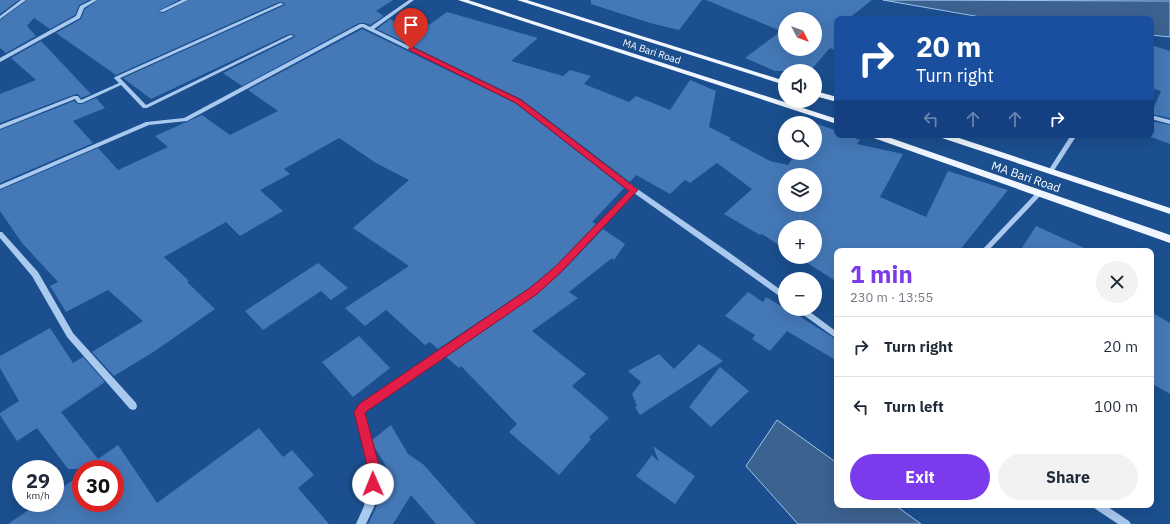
<!DOCTYPE html>
<meta charset="utf-8">
<style>
body{margin:0;font-family:"IBM Plex Sans",sans-serif;background:#f2f2f3;color:#1f2937;height:100vh;display:flex;flex-direction:column;font-size:15px;white-space:nowrap}
*{box-sizing:border-box;margin:0}
p{font-size:13px;color:#747a83}
.icon{flex:none;width:22px;height:22px;fill:none;stroke:currentColor;stroke-width:2;stroke-linecap:round;stroke-linejoin:round}
.map{position:relative;flex:1;overflow:hidden}
.drawer{position:absolute;left:834px;top:248px;width:320px;height:260px;display:flex;flex-direction:column;background:#fff;border-radius:8px;box-shadow:0 4px 16px #0002}
.drawer>*{flex:none}
.hud{position:absolute;left:834px;top:16px;width:320px;height:122px;border-radius:8px;box-shadow:0 4px 16px #0002;background:#1a4fa0;color:#fff;overflow:hidden}
.needle{width:26px;rotate:132deg}
.tools{position:absolute;left:778px;top:12px;display:grid;gap:8px}
.tools a{display:grid;place-items:center;width:44px;height:44px;border-radius:50%;background:#fff;box-shadow:0 4px 16px #0002;font-size:20px}
.speed{position:absolute;left:12px;top:460px;display:flex;gap:8px;font-size:20px;font-weight:700;text-align:center}
.speed>*{display:grid;place-content:center;width:52px;height:52px;border-radius:50%;background:#fff;box-shadow:0 4px 16px #0002;line-height:1}
.speed small{font-size:10px;font-weight:400}
.speed .limit{border:6px solid #d22;background:#fff;color:#111}
.pin{position:absolute;display:grid;place-items:center;width:34px;height:34px;color:#fff;margin:-41px -17px;border-radius:50% 50% 50% 0;rotate:-45deg;box-shadow:0 0 4px #0007}
.pin .icon{rotate:45deg}
.me{position:absolute;width:44px;margin:-22px;rotate:359deg;stroke-linejoin:round;filter:drop-shadow(0 0 3px #0008)}
.turn{display:flex;align-items:center;gap:14px;height:84px;padding:0 16px;font-size:18px}
.turn .icon{width:52px;height:52px;stroke-width:2.5}
.turn b{display:block;font-size:28px;line-height:34px}
.lanes{display:flex;align-items:center;height:38px;padding:0 16px;background:#0003;justify-content:center;gap:20px;direction:ltr}
.lanes .off{opacity:.35}
.round{display:grid;place-items:center;flex:none;width:42px;height:42px;border-radius:21px;background:#f2f2f3}
.head{display:flex;align-items:center;justify-content:space-between;height:68px;padding:0 16px}
h1{font-size:24px;font-weight:700;line-height:30px;color:#7c3aed}
.cta{display:flex;gap:8px;margin-top:auto;padding:8px 16px}
.cta a{flex:1;height:46px;border-radius:24px;background:#7c3aed;color:#fff;font-size:16px;font-weight:700;line-height:46px;text-align:center}
.cta a+a{background:#f2f2f3;color:#1f2937}
ul{padding:0;list-style:none}
li{display:flex;align-items:center;gap:12px;height:60px;padding:0 16px;border-top:1px solid #e0e1e3}
li div{flex:1}
li b{display:block;font-size:15px}
li em{font-style:normal}
.map>svg:first-child{display:block}
.water{fill:#3c6290;stroke:#9cc4f0}
.building{fill:#4478b7;fill-rule:evenodd}
.lines{fill:none;stroke-linecap:round;stroke-linejoin:round}
.minor{fill:#a9c9ee;fill-rule:evenodd}
.major{fill:#f0f6ff;fill-rule:evenodd}
.route{fill:#e11d48;stroke:#92132f}
.labels{text-anchor:middle;stroke-width:3;stroke-linejoin:round;paint-order:stroke}
.far-street-label{font-size:10px;fill:#fff;stroke:#1b4f8f}
.street-label{font-size:12px;fill:#fff;stroke:#1b4f8f}
</style>
<div class="map">
<svg width="1170" height="524" viewBox="0 0 1170 524">
<rect width="100%" height="100%" fill="#1b4f8f"/>
<path class="water" d="M883,0l287,1v36l-19,-2v-16h-159z
M777,420l60,43v42h58l26,19h-123l-52,-58z"/>
<path class="building" d="M0,0h19l-19,14z
M27,0h62l-10,5 -4,10 -25,14 -16,-11 -7,8 9,10 -30,17 -6,-5v-28z
M98,0h81l-21,11 5,2 26,-13h204l-17,11 8,5 -14,9 -5,-2h-6l-117,63 -19,-13 72,-36v-2l-6,-1 -138,65 -28,-21 162,-73v-2l-6,-1 -163,73 -60,-42 25,-14 4,-10z
M591,0h111l-23,30 -29,-7 -59,-19z
M706,0h166l-24,19h-11v32l-7,-3 -20,23h-35l-30,-13 36,-27zM785,19h30v30h-30z
M447,12l91,26 -27,23 52,15 7,-6 21,6 -7,8 45,18 7,-6 34,14 20,-30 26,11 -7,36 22,11 -2,1 41,22 18,4 8,-12h19v-30l22,8v4h10l13,5 -3,4 46,10 -23,43 46,20 22,-46 60,19 -49,61h-122v31l-39,-25h17v-30h-30v22l-23,-15 -2,1 -36,-21 28,-25 -35,-26 -27,20 -5,-3 -15,14 -34,-19 -6,7 -109,-83 -144,-70 13,-10 26,15zM785,175h30v30h-30z
M362,29l153,74 109,85 -32,34 4,2 -40,42 -27,22 -91,61 -8,-7 -5,3 -39,-35 -21,16 -20,-18 64,-42 -56,-38 56,-48 -33,-17 -37,-25 -55,31 6,5 -30,16 23,21 -43,25 -14,-14 -62,35 25,24 -2,1 28,27 -60,42 -41,25 -22,-24 51,-31 -35,-31 -42,22 -16,-26 8,-4 -36,-39 -22,-32v-21l98,-42 20,22 50,-23 -13,-11 47,-21 28,20 48,-24 -30,-21z
M41,41l50,53 -10,4 -3,-4 -5,1 -73,28v-29l36,-14 -25,-22z
M1151,45l19,6v67l-19,-4 10,-23 -10,-3z
M96,98l9,10 -32,13 20,22 -93,40v-53l74,-29 4,3h4z
M1151,121l19,4v19l-19,-7z
M1036,226l55,25h-71z
M603,229l22,15 -11,16 -2,-2 -43,34 9,6 -46,33 54,43 -14,12 37,32 -20,19 2,2 -32,36 -50,-43 8,-8 -56,-58 -2,2 -13,-11 91,-63 25,-22z
M318,263l30,25 -17,12 -10,-9 -58,39 -18,-19z
M748,292l15,10 3,-5 15,9 1,-2 3,1v4h6l9,6 -1,1 38,24v21l-50,-30 -17,20 -18,-12 3,-4 -30,-19z
M1151,312l19,11v71l-19,-11z
M50,328l23,35 10,-6 22,25 -44,30 37,47 20,-14 39,58 102,-75 24,29 9,-7 22,25 -16,13 31,36h-321l31,-21h16v-11l26,-17v28h34v-34h-47l-31,-41 -20,13 -17,-26v-2l19,-12 -19,-33v-12z
M359,336l31,32 -37,29 -31,-35z
M699,344l24,17 -83,54 -5,-8 2,-1 -5,-12 9,-12 -13,-11 31,-17 15,15z
M720,367l29,24 -38,36 -22,-20z
M391,425l17,29 16,11 52,59h-40l-25,-29 -18,29h-25l24,-48 -17,-28 -3,-8z
M653,446l42,30 -20,28 -39,-28 16,-21 7,7z"/>
<g class="lines">
<path class="minor" d="M21,0h5l-26,19v-3z
M92,0h5l-13,8 -4,10 -80,44v-4l76,-42 4,-10z
M182,0h6l-25,12 -4,-1z
M409,0h5l-40,29 146,71 116,88 91,63 58,42v7l-151,-107 -73,78 -25,22 -170,117 -3,3 17,60 -6,34 -8,17h-10l8,-18 6,-33 -15,-61 5,-8 170,-115 27,-22 73,-77 -114,-88 -154,-75 -175,94 -38,4 -149,64v-4l146,-63 38,-4 176,-94h4l6,3z
M280,3l4,1 -164,74 26,27 144,-70 4,1 -147,72h-4l-22,-23 -39,18h-4l-3,-4 -75,30v-4l74,-29h4l3,4 38,-17 -5,-5 1,-1z
M1151,115l19,5v4l-19,-5z
M1071,135h6l-24,37h-4l-1,-1z
M1037,192h4l1,2 -54,57h-7z
M0,232h2l36,40 35,61 63,70 1,3 -1,3 -3,1 -3,-1 -63,-72 -35,-61 -32,-38z
M797,309h9l31,23v7l-39,-28z
M1092,505h13l24,16 2,3h-13l-24,-16z"/>
<path class="major" d="M458,0h10l369,119v5z
M517,0h10l258,81v4z
M815,91l22,6v5l-22,-6z
M870,135h12l288,100v8l-299,-106z
M938,135h12l220,73v6l-231,-77z"/>
</g>
<path class="route" d="M409,48h5l107,52 117,90 -76,81 -25,23 -170,117 -2,2 16,60 -4,15 -4,2 -4,-2 -2,-4 2,-11 -15,-61 5,-8 171,-116 25,-21 74,-76 -113,-88 -107,-53z"/>
<g class="labels">
<g class="far-street-label">
<text transform="translate(652 51) rotate(18)" y="4">MA Bari Road</text>
</g>
<g class="street-label">
<text transform="translate(1026 177) rotate(19)" y="4">MA Bari Road</text>
</g>
</g>
</svg>
<div class="tools">
<a><svg class="needle" viewBox="-14 -14 28 28"><path d="M0-13l5 13h-10z" fill="#e53935"/><path d="M0 13l5-13h-10z" fill="#747a83"/></svg></a>
<a><svg class="icon" aria-label="sound" viewBox="0 0 24 24"><path d="M4 9h4l5-4v14l-5-4H4zM17 9q2 3 0 6"/></svg></a>
<a><svg class="icon" aria-label="search" viewBox="0 0 24 24"><circle cx="10" cy="10" r="6"/><path d="M15 15l6 6"/></svg></a>
<a><svg class="icon" aria-label="layers" viewBox="0 0 24 24"><path d="M12 4l9 5-9 5-9-5zM3 14l9 5 9-5"/></svg></a>
<a>+</a>
<a>−</a>
</div>
<div class="speed"><div>29<small>km/h</small></div><div class="limit">30</div></div>
<div class="pin" style="left:411px;top:49px;background:#d93025"><svg class="icon" aria-label="arrive" viewBox="0 0 24 24"><path d="M6 21V4h12l-3 4 3 4H6"/></svg></div>
<svg class="me" style="left:373px;top:484px" viewBox="-20 -20 40 40"><circle r="19" fill="#fff"/><path d="M0-13L10 11 0 6-10 11z" fill="#e11d48"/></svg>
<div class="hud">
<div class="turn"><svg class="icon" aria-label="right" viewBox="0 0 24 24"><path d="M7 20v-9h11M14 6l5 5-5 5"/></svg><div><b>20 m</b>Turn right</div></div>
<div class="lanes"><svg class="icon off" aria-label="left" viewBox="0 0 24 24"><path d="M17 20v-9H6M10 6l-5 5 5 5"/></svg><svg class="icon off" aria-label="ahead" viewBox="0 0 24 24"><path d="M12 20V5M6 11l6-6 6 6"/></svg><svg class="icon off" aria-label="ahead" viewBox="0 0 24 24"><path d="M12 20V5M6 11l6-6 6 6"/></svg><svg class="icon" aria-label="right" viewBox="0 0 24 24"><path d="M7 20v-9h11M14 6l5 5-5 5"/></svg></div>
</div>
<section class="drawer">
<div class="head"><div><h1>1 min</h1><p>230 m · 13:55</p></div><a class="round"><svg class="icon" aria-label="close" viewBox="0 0 24 24"><path d="M6 6l12 12M18 6L6 18"/></svg></a></div>
<ul>
<li><svg class="icon" aria-label="right" viewBox="0 0 24 24"><path d="M7 20v-9h11M14 6l5 5-5 5"/></svg><div><b>Turn right</b></div><em>20 m</em></li>
<li><svg class="icon" aria-label="left" viewBox="0 0 24 24"><path d="M17 20v-9H6M10 6l-5 5 5 5"/></svg><div><b>Turn left</b></div><em>100 m</em></li>
</ul>
<div class="cta"><a>Exit</a><a>Share</a></div>
</section>
</div>
